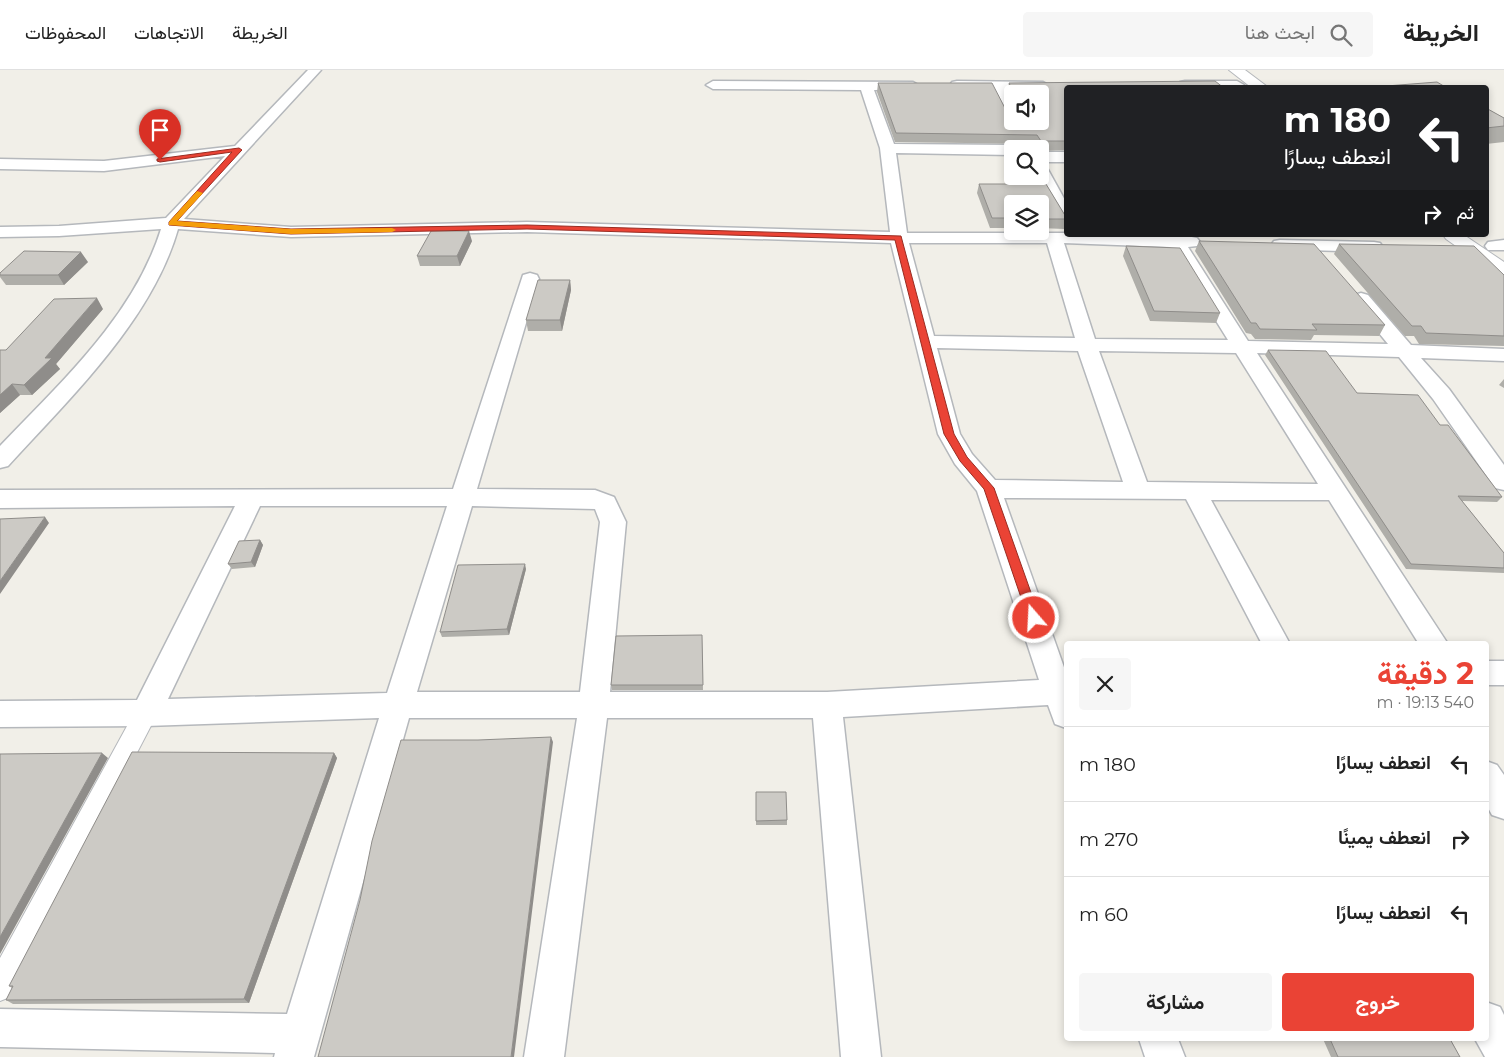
<!DOCTYPE html>
<html lang="ar">
<meta charset="utf-8">
<style>
body{margin:0;font-family:Montserrat,Vazirmatn,sans-serif;background:#f6f6f6;color:#222;direction:rtl;height:100vh;display:flex;flex-direction:column;font-size:19px;white-space:nowrap}
*{box-sizing:border-box;margin:0}
p{font-size:16px;color:#767676}
.icon{flex:none;width:28px;height:28px;fill:none;stroke:currentColor;stroke-width:2;stroke-linecap:round;stroke-linejoin:round}
.map{position:relative;flex:1;overflow:hidden;direction:ltr}
.drawer{position:absolute;left:1064px;top:571px;width:425px;height:400px;display:flex;flex-direction:column;background:#fff;border-radius:5px;box-shadow:0 2px 8px #0003;direction:rtl}
.drawer>*{flex:none}
.hud{position:absolute;left:1064px;top:15px;width:425px;height:152px;border-radius:5px;box-shadow:0 2px 8px #0003;direction:rtl;background:#202124;color:#fff;overflow:hidden}
.fabs{position:absolute;left:1004px;top:15px;display:grid;gap:10px}
.fabs a{display:grid;place-items:center;width:45px;height:45px;border-radius:5px;background:#fff;box-shadow:0 2px 8px #0003;font-size:25px}
.pin{position:absolute;display:grid;place-items:center;width:42px;height:42px;color:#fff;margin:-51px -21px;border-radius:50% 50% 50% 0;rotate:-45deg;box-shadow:0 0 5px #0007}
.pin .icon{rotate:45deg}
.me{position:absolute;width:55px;margin:-28px;rotate:341deg;stroke-linejoin:round;filter:drop-shadow(0 0 4px #0008)}
.turn{display:flex;align-items:center;gap:18px;height:105px;padding:0 15px;font-size:22px}
.turn .icon{width:65px;height:65px;stroke-width:2.5}
.turn b{display:block;font-size:35px;line-height:42px}
.then{display:flex;align-items:center;height:48px;padding:0 15px;background:#0003;gap:10px;font-size:19px}
.round{display:grid;place-items:center;flex:none;width:52px;height:52px;border-radius:5px;background:#f6f6f6}
.summary{display:flex;align-items:center;justify-content:space-between;height:85px;padding:0 15px}
h1{font-size:30px;font-weight:700;line-height:38px;color:#ea4335}
.button{display:flex;gap:10px;margin-top:auto;padding:10px 15px}
.button a{flex:1;height:58px;border-radius:5px;background:#ea4335;color:#fff;font-size:20px;font-weight:700;line-height:58px;text-align:center}
.button a+a{background:#f6f6f6;color:#222}
ul{padding:0;list-style:none}
li{display:flex;align-items:center;gap:15px;height:75px;padding:0 15px;border-top:1px solid #e0e0e0}
li div{flex:1}
li b{display:block;font-size:19px}
li em{font-style:normal}
header{display:flex;align-items:center;gap:30px;box-sizing:border-box;height:70px;padding:0 25px;background:#fff;border-bottom:1px solid #e0e0e0}
header strong{font-size:24px}
nav{display:flex;gap:28px;margin-inline-start:auto;font-size:18px}
.search{width:350px;height:45px;background:#f6f6f6;display:flex;align-items:center;gap:12px;box-sizing:border-box;padding:0 18px;border-radius:5px;color:#767676;font-size:19px}
.map>svg:first-child{display:block}
.lines{fill:none;stroke-linecap:round;stroke-linejoin:round}
.pedestrian-casing{stroke:#b5b8bc;stroke-width:2}
.minor-casing{stroke:#b5b8bc;stroke-width:3}
.tertiary-casing{stroke:#b5b8bc;stroke-width:2}
.pedestrian{fill:#fff;fill-rule:evenodd}
.minor{fill:#fff;fill-rule:evenodd}
.tertiary{fill:#fff;fill-rule:evenodd}
.wall{fill:#afaea9}
.shaded-wall{fill:#8f8d8a}
.building{fill:#cccac5;stroke:#8f8d8a}
.route{fill:#ea4335;stroke:#982c22}
.slow{fill:#f59e0b}
</style>
<header>
<strong>الخريطة</strong>
<div class="search"><svg class="icon" aria-label="search" viewBox="0 0 24 24"><circle cx="10" cy="10" r="6"/><path d="M15 15l6 6"/></svg>ابحث هنا</div>
<nav><a>الخريطة</a><a>الاتجاهات</a><a>المحفوظات</a></nav>
</header>
<div class="map">
<svg width="1504" height="987" viewBox="0 0 1504 987">
<rect width="100%" height="100%" fill="#f1efe8"/>
<g class="lines">
<defs>
<path id="pedestrian" d="M146,633l8,3 4,7 -4,7 -144,277 -10,4v-43l138,-252z"/>
<path id="minor" d="M308,0h13l-137,149 107,8 236,-5 363,10 -10,-84 -19,-58 -148,-1 -7,-4 7,-4 200,1 7,4 -2,3 -44,1 20,54 118,1 7,4h-7v6l-116,-2 11,80h159v2h115l16,3 3,4 -3,4 -9,1 60,94 140,3 -37,-45 3,-4 7,-2 7,2 43,50 93,4v12l-83,-3 28,31 55,76v25l-9,-2 -62,-89 -34,-42 -142,-4 191,291h-29l-90,-144h-118l79,144h-28l-76,-145 -182,-1 62,175v55l-11,-4 -7,-19 -205,12 38,340h-40l-28,-339h-206l-43,339h-40l53,-339h-168l-95,339h-40l1,-4 -275,-6v-38l287,5 92,-296 -233,8 -146,1v-26l137,-1 98,-194 -235,2v-18l453,-1 70,-214 7,-2 7,2 2,4 -62,210 118,1 19,7 12,25 -16,170h217l212,-12 -62,-189 -22,-27 -17,-30 -47,-191 -364,-11 -236,5 -113,-8c-26,91 -107,168 -170,237l-8,2v-22c61,-64 134,-130 161,-217l-102,7 -59,1v-10l59,-1 107,-8 59,-62 -121,15 -104,-2v-10l104,2 131,-15zM909,173h138l28,95 -141,-2zM1064,173l106,4 58,93 -133,-1zM937,278l141,3 45,131 -128,-2 -23,-26 -12,-20zM1099,281l137,2 82,131 -171,-2zM260,436h187l-60,187 -219,6zM472,436l123,3 5,13 -20,170h-163z
M957,11l86,1 7,4 -7,4h-39l8,15v16l-5,-1 -2,-3 -14,-28 -39,-1 -2,-3 2,-3z
M1185,11h52l7,4 -2,3h-62l-2,-3 2,-3z
M1040,82h26v10h-26z
M1040,94l6,2 20,36v19l-6,-1 -2,-4 -22,-40h4z
M1280,170l94,2 6,1 3,4 -3,4 -6,1 -100,-3 -3,-4 3,-4z
M1504,170v10h-16l-3,-4 3,-4z
M1486,591h18v24h-18z
M1486,691l11,4 7,10v44l-12,-4 -6,-11z
M1486,932l14,5 4,8v42h-19l-10,-18h11z
M1139,969h39l7,18h-40z"/>
<path id="tertiary" d="M1229,0h16l24,18h-17z
M1443,165h21l40,27v15l-7,-2 -51,-36z"/>
</defs>
<use href="#pedestrian" class="pedestrian-casing"/>
<use href="#minor" class="minor-casing"/>
<use href="#tertiary" class="tertiary-casing"/>
<use href="#pedestrian" class="pedestrian"/>
<use href="#minor" class="minor"/>
<use href="#tertiary" class="tertiary"/>
</g>
<path class="wall" d="M878,13l134,38 28,-27h-28v8l-5,-10 2,-9 57,5v62l-26,1v-2h-2l-3,-5 -140,-2 -18,-50z
M1486,38l18,10v24l-18,2z
M979,114h67l20,33v5l-2,7 -24,-1v-24h-28v24h-22l-13,-35z
M472,171l-12,25h-40l-3,-10z
M1199,171l186,84 -6,11 -65,-1 -3,5 -56,-1 -4,-5 -5,-1 -51,-82z
M1339,174l165,31v71l-85,-2 -5,-8h-9l-71,-82z
M1126,176l94,67 -4,10 -66,-2 -27,-65z
M88,192l-24,23h-58l-6,-8v-4z
M570,210l1,10 -9,41h-34l-2,-11z
M103,239l-47,55 4,5 -28,26h-12l-20,18v-63h6z
M1268,280l89,43 83,32 62,72 -5,5 -35,-1 42,52v20l-98,-4 -141,-214z
M1504,309v9l-5,-3z
M260,470l3,5 -8,22 -23,2 -4,-5z
M526,499l-17,66 -67,2 -2,-5z
M702,565l1,55h-91l-1,-5z
M334,683l3,5 -88,245 -236,1 -7,-4 6,-12 -3,-2z
M756,722l31,28v5h-31z
M1323,969h127l10,18h-129z"/>
<path class="shaded-wall" d="M469,161l3,10 -12,25 -3,-10z
M81,182l7,10 -24,23 -6,-10z
M570,210l1,10 -9,41 -2,-11z
M97,228l6,11 -47,55 4,5 -28,26 -8,-10 21,-27z
M12,314l8,11 -20,18v-18z
M45,447l4,6 -49,71v-13z
M260,470l3,5 -8,22 -4,-5z
M525,494l1,5 -17,66 -2,-6z
M551,667l2,5 -39,315h-3z
M102,683l6,5 -108,196v-17z
M334,683l3,5 -88,245 -5,-4z"/>
<path class="building" d="M1215,11l9,7h-158v53h-25l-4,-6 -141,-2 -18,-50h114l15,29 5,2v7h28v-27h-26l-5,-11z
M1437,12l10,6h-86z
M1486,38l18,10v8l-18,2z
M979,114h67l20,33v2h-26v-15h-28v14h-20z
M431,161h38l-12,25h-40z
M1199,171l115,3 71,81 -73,-1 5,6 -57,-1 -4,-6h-5z
M1339,174l135,2 30,29v61l-78,-3 -5,-7h-9z
M1126,176l54,2 40,65 -66,-2z
M24,181l57,1 -23,23h-58v-2z
M538,210h32l-10,40h-34z
M97,228l-52,60h7l-28,27 -12,-1 -12,11v-45h6l48,-51z
M1268,280l58,1 31,42 61,2 22,30h8l54,72 -44,-1 46,57v15l-93,-4z
M45,447l-45,64v-62z
M260,470l-9,22 -23,2 11,-23z
M525,494l-18,65 -67,3 18,-67z
M702,565l1,50h-92l5,-49z
M551,667l-40,320h-193l42,-157 12,-59 29,-101h77z
M132,682l202,1 -90,246 -238,1 7,-14h-4z
M102,683l-102,184v-183z
M756,722h30l1,28 -31,1z
M1330,969h120l10,18h-122z"/>
<path class="route" d="M239,78l3,2 -1,1 -64,70 114,8 236,-4 374,11 53,198 13,23 27,31 46,130 -2,3h-8l-2,-3 -44,-129 -24,-28 -16,-27 -49,-194 -368,-11 -236,5 -122,-9v-3l63,-70 -72,10 -3,-1v-2z"/>
<path class="slow" d="M197,121l6,2 -26,28 114,8 101,-1 4,2 -4,2 -101,2 -122,-9v-3z"/>
</svg>
<div class="fabs">
<a><svg class="icon" aria-label="sound" viewBox="0 0 24 24"><path d="M4 9h4l5-4v14l-5-4H4zM17 9q2 3 0 6"/></svg></a>
<a><svg class="icon" aria-label="search" viewBox="0 0 24 24"><circle cx="10" cy="10" r="6"/><path d="M15 15l6 6"/></svg></a>
<a><svg class="icon" aria-label="layers" viewBox="0 0 24 24"><path d="M12 4l9 5-9 5-9-5zM3 14l9 5 9-5"/></svg></a>
</div>
<div class="pin" style="left:160px;top:90px;background:#d93025"><svg class="icon" aria-label="arrive" viewBox="0 0 24 24"><path d="M6 21V4h12l-3 4 3 4H6"/></svg></div>
<svg class="me" style="left:1034px;top:548px" viewBox="-20 -20 40 40"><circle r="17" fill="#ea4335" stroke="#fff" stroke-width="3"/><path d="M0-11L8 9 0 5-8 9z" fill="#fff"/></svg>
<div class="hud">
<div class="turn"><svg class="icon" aria-label="left" viewBox="0 0 24 24"><path d="M17 20v-9H6M10 6l-5 5 5 5"/></svg><div><b>180 m</b>انعطف يسارًا</div></div>
<div class="then">ثم<svg class="icon" aria-label="right" viewBox="0 0 24 24"><path d="M7 20v-9h11M14 6l5 5-5 5"/></svg></div>
</div>
<section class="drawer">
<div class="summary"><div><h1>2 دقيقة</h1><p>540 m · 19:13</p></div><a class="round"><svg class="icon" aria-label="close" viewBox="0 0 24 24"><path d="M6 6l12 12M18 6L6 18"/></svg></a></div>
<ul>
<li><svg class="icon" aria-label="left" viewBox="0 0 24 24"><path d="M17 20v-9H6M10 6l-5 5 5 5"/></svg><div><b>انعطف يسارًا</b></div><em>180 m</em></li>
<li><svg class="icon" aria-label="right" viewBox="0 0 24 24"><path d="M7 20v-9h11M14 6l5 5-5 5"/></svg><div><b>انعطف يمينًا</b></div><em>270 m</em></li>
<li><svg class="icon" aria-label="left" viewBox="0 0 24 24"><path d="M17 20v-9H6M10 6l-5 5 5 5"/></svg><div><b>انعطف يسارًا</b></div><em>60 m</em></li>
</ul>
<div class="button"><a>خروج</a><a>مشاركة</a></div>
</section>
</div>
